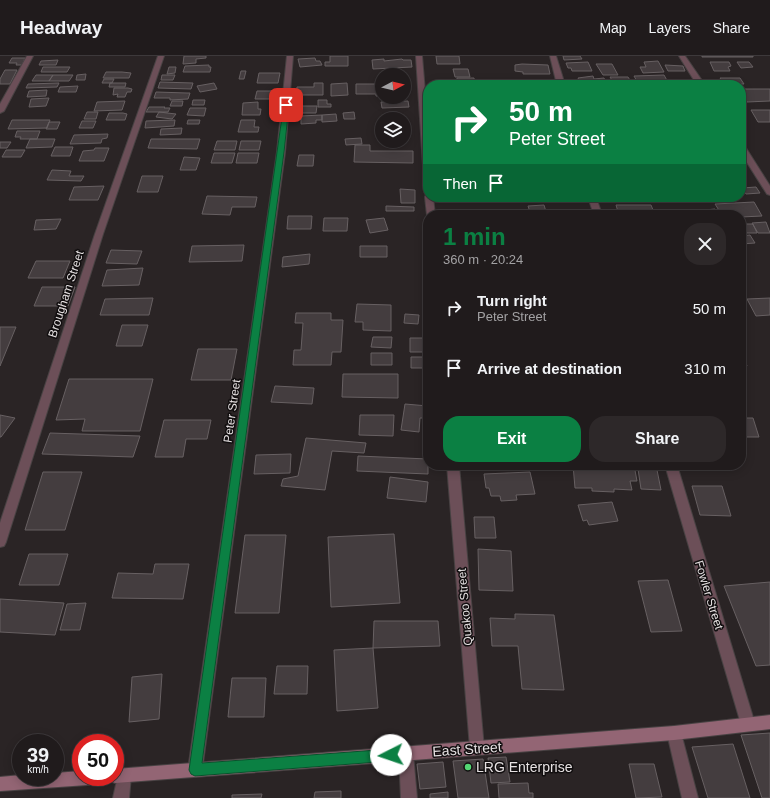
<!DOCTYPE html>
<meta charset="utf-8">
<style>
body{margin:0;font-family:Helvetica,sans-serif;background:#2d2829;color:#f1f3f6;height:100vh;display:flex;flex-direction:column;font-size:15px;white-space:nowrap}
*{box-sizing:border-box;margin:0}
p{font-size:13px;color:#a2a1a3}
.icon{flex:none;width:22px;height:22px;fill:none;stroke:currentColor;stroke-width:2;stroke-linecap:round;stroke-linejoin:round}
.map{position:relative;flex:1;overflow:hidden}
.drawer{position:absolute;left:423px;top:154px;width:323px;height:260px;display:flex;flex-direction:column;background:#201b1c;border-radius:16px;box-shadow:0 2px 10px #0003,0 0 0 1px #3d393b}
.drawer>*{flex:none}
.hud{position:absolute;left:423px;top:24px;width:323px;height:122px;border-radius:16px;box-shadow:0 2px 10px #0003,0 0 0 1px #3d393b;background:#0b8043;color:#fff;overflow:hidden}
.needle{width:26px;rotate:83deg}
.controls{position:absolute;left:375px;top:12px;display:grid;gap:8px}
.controls a{display:grid;place-items:center;width:36px;height:36px;border-radius:50%;background:#201b1c;box-shadow:0 2px 10px #0003,0 0 0 1px #3d393b;font-size:20px}
.speed{position:absolute;left:12px;top:678px;display:flex;gap:8px;font-size:20px;font-weight:700;text-align:center}
.speed>*{display:grid;place-content:center;width:52px;height:52px;border-radius:50%;background:#201b1c;box-shadow:0 2px 10px #0003,0 0 0 1px #3d393b;line-height:1}
.speed small{font-size:10px;font-weight:400}
.speed .limit{border:6px solid #d22;background:#fff;color:#111}
.pin{position:absolute;display:grid;place-items:center;width:34px;height:34px;color:#fff;margin:-17px;border-radius:8px;box-shadow:0 2px 6px #0006}
.me{position:absolute;width:44px;margin:-22px;rotate:266deg;stroke-linejoin:round;filter:drop-shadow(0 0 3px #0008)}
.turn{display:flex;align-items:center;gap:14px;height:84px;padding:0 20px;font-size:18px}
.turn .icon{width:52px;height:52px;stroke-width:2.5}
.turn b{display:block;font-size:28px;line-height:34px}
.then{display:flex;align-items:center;height:38px;padding:0 20px;background:#0003;gap:8px;font-size:15px}
.round{display:grid;place-items:center;flex:none;width:42px;height:42px;border-radius:16px;background:#2d2829}
.headline{display:flex;align-items:center;justify-content:space-between;height:68px;padding:0 20px}
h1{font-size:24px;font-weight:800;line-height:30px;color:#0b8043}
.action{display:flex;gap:8px;margin-top:auto;padding:8px 20px}
.action a{flex:1;height:46px;border-radius:16px;background:#0b8043;color:#fff;font-size:16px;font-weight:800;line-height:46px;text-align:center}
.action a+a{background:#2d2829;color:#f1f3f6}
ul{padding:0;list-style:none}
li{display:flex;align-items:center;gap:12px;height:60px;padding:0 20px}
li div{flex:1}
li b{display:block;font-size:15px}
li em{font-style:normal}
header{display:flex;align-items:center;gap:24px;box-sizing:border-box;height:56px;padding:0 20px;background:#201b1c;border-bottom:1px solid #3d393b}
header strong{font-size:19px}
nav{display:flex;gap:22px;margin-inline-start:auto;font-size:14px}
.map>svg:first-child{display:block}
.building{fill:#443d3f;stroke:#676062}
.lines{fill:none;stroke-linecap:round;stroke-linejoin:round}
.minor-casing{stroke:#484243;stroke-width:2}
.secondary-casing{stroke:#484243;stroke-width:2}
.minor{fill:#6c4f58;fill-rule:evenodd}
.secondary{fill:#936574;fill-rule:evenodd}
.route{fill:#0b8043;stroke:#07532c}
.poi-dot{fill:#53d673;stroke:#110e0f;stroke-width:1.5}
.labels{text-anchor:middle;stroke-width:3;stroke-linejoin:round;paint-order:stroke}
.street-label{font-size:12px;fill:#e5e0e1;stroke:#110e0f}
.near-street-label{font-size:14px;fill:#e5e0e1;stroke:#110e0f}
.near-poi-label{font-size:14px;fill:#e5e0e1;stroke:#110e0f;text-anchor:start}
</style>
<header>
<strong>Headway</strong>
<nav><a>Map</a><a>Layers</a><a>Share</a></nav>
</header>
<div class="map">
<svg width="770" height="742" viewBox="0 0 770 742">
<rect width="100%" height="100%" fill="#2a2425"/>
<path class="building" d="M184,0h22v2l-10,1v4l-13,1z
M330,0h18v10h-23v-4h5z
M436,0h23l1,8h-23z
M563,0h17l2,3 -18,1z
M702,0h51v1h-51z
M12,2h13l-3,7h-6l1,-2h-8z
M315,2l1,3h4l2,4 -22,2 -2,-8z
M384,3v2l18,-2 1,1h8l1,7 -39,2 -1,-9z
M58,4l-2,5h-17l2,-4z
M658,5l6,11 -21,1 -3,-6h6l-2,-5z
M588,6l4,9h-20l-1,-3h-3l-2,-5z
M710,6h19l2,4 -3,1 2,4h-16z
M737,6h12l4,5 -12,1z
M522,8l26,1 2,9h-27v-2l-8,-1v-6z
M596,8h16l6,11h-15z
M209,9v2h2l-1,5h-27l2,-6z
M665,9l18,1 2,5h-17z
M43,11h27l-3,5h-26z
M169,11h7l-1,6 -8,1z
M453,13h15l2,8h-15z
M5,14h12l-7,14h-10v-5z
M241,15h5l-2,8h-5z
M106,16h16l9,1 -2,5h-26z
M259,17h21l-2,10h-21z
M86,18l-1,6h-9l1,-5z
M36,19h17l-4,6h-17z
M53,19h20l-4,6h-20z
M162,19h13l-2,5h-12z
M664,19l5,9 -30,1 -5,-9z
M593,20l1,3 10,-1 2,5h-8l1,2h-18l-3,-7z
M610,21h18l5,8h-24l-1,-3h5z
M457,22h17l1,7 -18,-1z
M720,22h20l4,6h-20z
M104,23h10l-2,4h-10z
M514,24l21,1v4h-29v-3h8z
M160,26l33,1 -2,6 -33,-1z
M693,26l2,3h-19l-1,-2z
M59,27l-2,4 -31,1 2,-4z
M110,27h16l-1,4h-16z
M214,27l3,6 -17,3 -3,-6z
M314,27h9v12h-27l1,-8h17z
M347,27l1,12 -17,1v-12z
M356,28h26v12h-6v-2h-20z
M78,30l-2,6h-18l2,-5z
M114,32h14l4,1 -1,3h-4l-2,5h-8l1,-3 -5,1z
M741,33h29v12l-23,1z
M47,34l-1,6 -19,1 2,-6z
M257,35h21l-1,8h-22z
M156,36l31,1h3l-2,6 -18,1v-2h-16z
M49,42l-3,8 -17,1 2,-8z
M193,44h12l-1,5h-12z
M318,44h9v4h4v3h-13z
M125,45l-3,9 -28,1 3,-9z
M172,45h11l-1,5h-12z
M408,45l1,6 -27,1 -1,-6z
M258,46v7h3l-1,6h-18l1,-12z
M298,50h19l-1,7h-19z
M149,51h16l-1,1h6l-2,4h-22z
M190,52h16l-2,8 -17,-1z
M751,54h19v12h-12z
M87,56h11l-2,7h-12z
M159,56l17,2 -4,5 -16,-2z
M354,56l1,7h-11l-1,-6z
M109,57h14l4,1 -2,6h-19z
M336,58l1,7 -15,1v-7z
M322,59v5h-6v3l-15,1v-8z
M12,64h38l-3,8 -39,1z
M175,64l-1,6 -29,2 1,-7z
M188,64h12l-1,4h-12z
M241,64h14l-1,7h5l-1,5h-20z
M82,65h14l-3,7h-14z
M49,66h11l-3,7h-11z
M182,72l-1,6 -21,1 1,-6z
M17,75h23l-3,8h-17l1,-2h-6z
M108,78l-1,4 -5,1 -1,4 -31,1 4,-9z
M361,82l1,6 -16,1 -1,-6z
M30,83h25l-3,8 -26,1z
M151,83h49l-3,10 -49,-1z
M217,85h20l-2,9h-21z
M241,85h20l-2,9h-20z
M0,86h11l-4,6h-7z
M355,89h15v6h43v12l-59,-1z
M55,91h18l-3,9h-19z
M95,92h14l-5,13h-25l4,-10 11,-1z
M6,94h19l-4,7h-19z
M214,97h21l-3,10h-21z
M238,97h21l-2,10h-21z
M299,99h15l-1,11h-16z
M184,101l16,1 -4,12h-16z
M52,114l19,1 -2,5h15l-3,5 -34,-1z
M142,120h21l-5,16h-21z
M104,130l-6,14h-29l5,-13z
M756,131l4,6 -14,1 -4,-6z
M400,133l15,1v13h-14z
M207,140l50,1 -2,10h-23l-2,8 -28,-1z
M532,141h32v2l-32,1z
M754,146l8,14 -21,1v-2h-19l-7,-11z
M544,149l3,10h-16l-3,-9z
M616,149h35l4,10h-36z
M386,150l28,1v4h-28z
M715,153l3,6h-10l-3,-5z
M470,154v5h-21l-1,-4z
M288,160h24l-1,13h-24z
M324,162h24l-1,13h-24z
M384,162l4,12 -18,3 -4,-13z
M61,163l-5,10 -22,1 2,-10z
M766,166l4,11h-12l-6,-10z
M742,168h11l4,9h-10z
M750,179l5,8 -14,1v-8z
M244,189l-2,16 -53,1 3,-16z
M360,190h27v11h-27z
M111,194l31,1 -5,13 -31,-1z
M310,198l-1,10 -27,3 1,-10z
M36,205h34l-7,17h-35z
M143,212l-4,17 -37,1 5,-16z
M42,231h33l-7,19h-34z
M153,242l-4,17h-49l5,-16z
M770,242v17l-14,1 -9,-17z
M357,248l34,1v26l-28,-1v-8h-8z
M296,257h35v7h12l-2,32h-9l-1,13h-38l1,-15h7l2,-27h-8z
M405,258l14,1 -1,9 -14,-1z
M122,269h26l-6,21h-26z
M0,271h16l-16,39z
M373,281h19l-1,11 -20,-1z
M410,282h18v14h-18z
M198,293h39l-6,31h-40z
M371,297h21v12h-21z
M411,301h17v11h-17z
M741,301h3l3,9h-6z
M343,318h55v24l-56,-1z
M69,323h84l-13,52h-58l3,-12 -29,1z
M275,330l39,2 -2,16 -41,-2z
M405,348l23,2 -1,12h-7l-1,14 -18,-2z
M0,359l15,3 -14,19h-1z
M360,359h34l-1,21 -34,-1z
M741,362h12l6,19h-18z
M164,364h47l-4,19h-21l-3,18h-28z
M50,377l90,3 -7,21 -91,-3z
M306,382l60,5 -2,10 -32,-2 -7,39 -44,-4 2,-7 15,-3z
M291,398l-1,19 -36,1 2,-19z
M358,400l70,3v15l-71,-3z
M573,409h61l3,16h-7l2,9 -18,-1v3l-22,-1v-3h-17z
M696,409h34l2,5h-35z
M638,413l19,1 4,20 -20,-1z
M43,416h39l-17,58h-40z
M530,416l5,22 -19,1 1,5 -16,1 -1,-5h-9l-2,-8h-3l-2,-14z
M390,421l38,5 -2,20 -39,-4z
M692,430h30l9,30 -31,-1z
M612,446l6,19 -29,4 -2,-5 -4,1 -5,-16z
M474,461h20l2,21h-21z
M394,478l6,69 -69,4 -3,-70z
M245,479h41l-7,78h-44z
M478,493l33,2 2,40 -34,-1z
M29,498h39l-9,31h-40z
M155,508h34l-6,35 -71,-1 6,-25 35,1z
M668,524l14,51 -31,1 -13,-51z
M770,526v83l-14,1 -32,-80z
M0,543l64,4 -9,32 -55,-3z
M86,547l-6,27h-20l7,-26z
M515,558l39,1 10,75 -42,-1 -4,-43h-26l-2,-28 25,1z
M374,565h64l2,25 -67,2z
M373,592l5,60 -41,3 -3,-61z
M277,610h31l-1,28h-33z
M162,618l-3,45 -30,3 3,-45z
M232,622h34l-2,39h-36z
M770,677v65h-8l-21,-63z
M733,688l17,54h-42l-16,-51z
M506,701l4,25 -19,1 -3,-25z
M483,703l6,39h-31l-5,-37z
M443,706l3,25 -26,2 -3,-25z
M629,708h25l8,33 -26,1z
M528,727l1,10h4v5h-34l-1,-14z
M341,735v7h-27l1,-6z
M448,736v6h-18v-4z
M262,738l-1,4h-29v-3z"/>
<g class="lines">
<defs>
<path id="minor" d="M27,0h6l-29,55 -4,2v-9z
M158,0h6l-61,178 -97,308 -2,4 -4,1v-24l95,-289z
M287,0h6l-8,96 -83,618 -2,5 -5,2 -5,-2 -2,-5 89,-618z
M416,0h6l6,72v55l-4,-2z
M550,0h6l9,29h-8z
M679,0h6l20,29h-8z
M741,89h3l26,41v9l-3,-1 -26,-41z
M426,139h2v2h5l2,18h-7v2l-1,-2 -2,-18z
M588,141h8l6,18h-8z
M447,409h12l25,283 -2,5 -5,2 -5,-2 -2,-5z
M665,409h12l78,259 -2,5 -5,2 -5,-2 -2,-5z
M674,670l5,2 2,5 17,65h-16l-15,-65 2,-5z
M406,691l5,2 2,5 4,44h-16l-2,-44 2,-5z
M124,713l5,2 2,5 -2,22h-16l6,-27z"/>
<path id="secondary" d="M770,659v14l-96,11 -559,43 -5,-2 -1,-2 -2,3 -5,2 -102,7v-14l21,-2v2h34v-4l26,-2v6h34v-8l559,-43z"/>
</defs>
<use href="#minor" class="minor-casing"/>
<use href="#secondary" class="secondary-casing"/>
<use href="#minor" class="minor"/>
<use href="#secondary" class="secondary"/>
</g>
<path class="route" d="M284,47l5,2 -5,47 -82,611 189,-14 4,2 2,4 -2,4 -4,2 -196,15 -4,-2 -2,-4z"/>
<circle class="poi-dot" cx="468" cy="711" r="4"/>
<g class="labels">
<g class="street-label">
<text transform="translate(66 238) rotate(-72)" y="4">Brougham Street</text>
<text transform="translate(232 355) rotate(-82)" y="4">Peter Street</text>
<text transform="translate(709 539) rotate(73)" y="4">Fowler Street</text>
<text transform="translate(465 551) rotate(-95)" y="4">Quakoo Street</text>
</g>
<g class="near-street-label">
<text transform="translate(467 693) rotate(-4)" y="5">East Street</text>
</g>
<g class="near-poi-label">
<text x="476" y="716">LRG Enterprise</text>
</g>
</g>
</svg>
<div class="controls">
<a><svg class="needle" viewBox="-14 -14 28 28"><path d="M0-13l5 13h-10z" fill="#e53935"/><path d="M0 13l5-13h-10z" fill="#a2a1a3"/></svg></a>
<a><svg class="icon" aria-label="layers" viewBox="0 0 24 24"><path d="M12 4l9 5-9 5-9-5zM3 14l9 5 9-5"/></svg></a>
</div>
<div class="speed"><div>39<small>km/h</small></div><div class="limit">50</div></div>
<div class="pin" style="left:286px;top:49px;background:#d93025"><svg class="icon" aria-label="arrive" viewBox="0 0 24 24"><path d="M6 21V4h12l-3 4 3 4H6"/></svg></div>
<svg class="me" style="left:391px;top:699px" viewBox="-20 -20 40 40"><circle r="19" fill="#fff"/><path d="M0-13L10 11 0 6-10 11z" fill="#0b8043"/></svg>
<div class="hud">
<div class="turn"><svg class="icon" aria-label="right" viewBox="0 0 24 24"><path d="M7 20v-9h11M14 6l5 5-5 5"/></svg><div><b>50 m</b>Peter Street</div></div>
<div class="then">Then<svg class="icon" aria-label="arrive" viewBox="0 0 24 24"><path d="M6 21V4h12l-3 4 3 4H6"/></svg></div>
</div>
<section class="drawer">
<div class="headline"><div><h1>1 min</h1><p>360 m · 20:24</p></div><a class="round"><svg class="icon" aria-label="close" viewBox="0 0 24 24"><path d="M6 6l12 12M18 6L6 18"/></svg></a></div>
<ul>
<li><svg class="icon" aria-label="right" viewBox="0 0 24 24"><path d="M7 20v-9h11M14 6l5 5-5 5"/></svg><div><b>Turn right</b><p>Peter Street</p></div><em>50 m</em></li>
<li><svg class="icon" aria-label="arrive" viewBox="0 0 24 24"><path d="M6 21V4h12l-3 4 3 4H6"/></svg><div><b>Arrive at destination</b></div><em>310 m</em></li>
</ul>
<div class="action"><a>Exit</a><a>Share</a></div>
</section>
</div>
